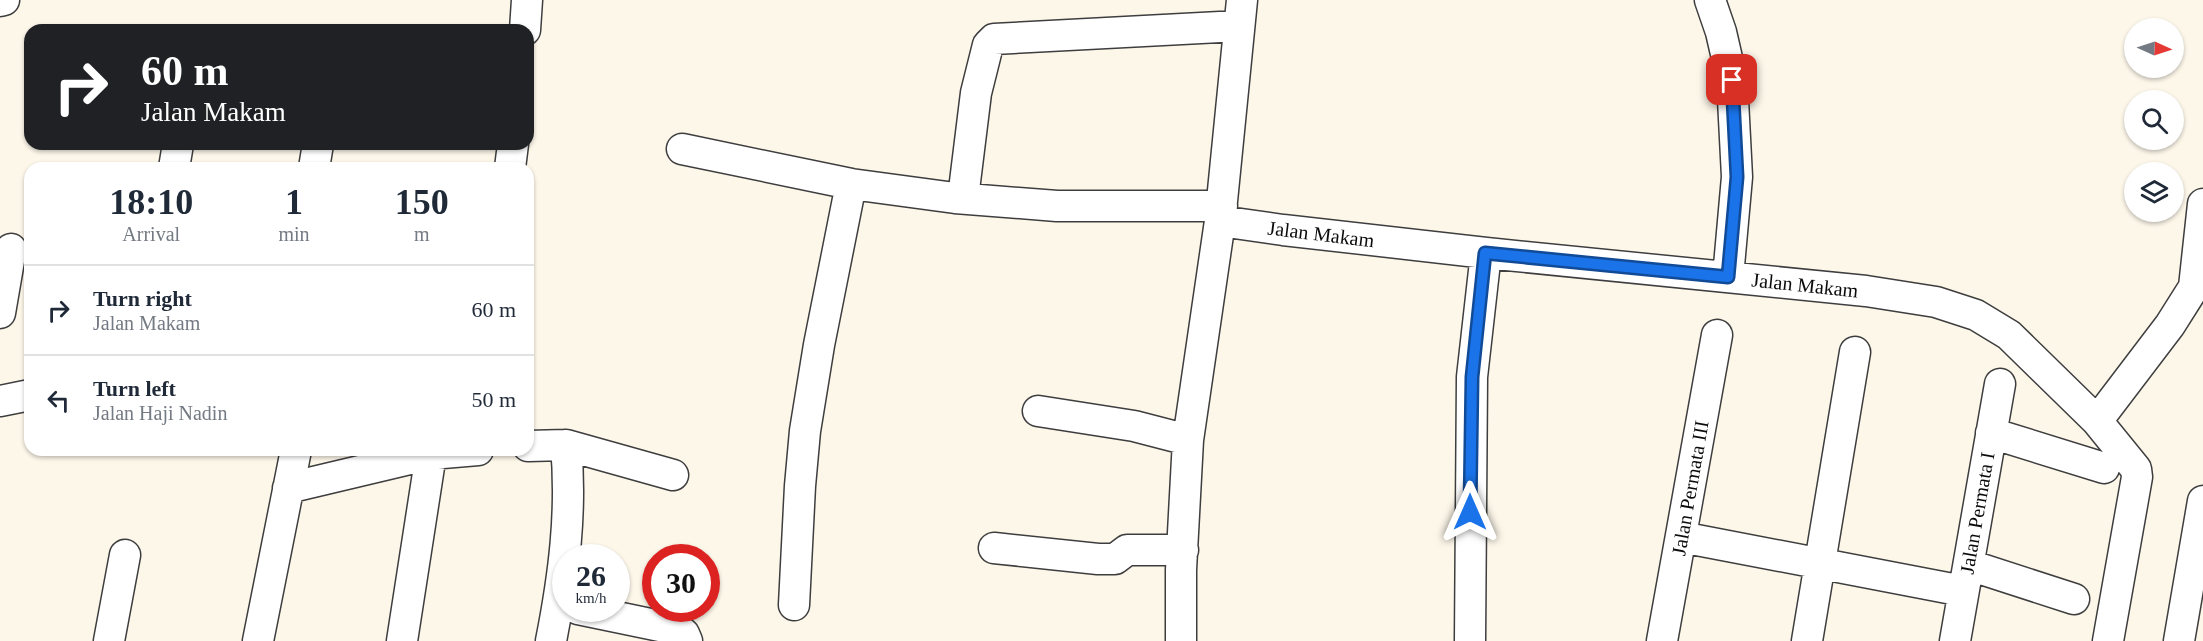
<!DOCTYPE html>
<style>
body{margin:0;font-family:"Times New Roman",serif;background:#f6f6f7;color:#1f2937;height:100vh;display:flex;flex-direction:column;font-size:22px;white-space:nowrap}
*{box-sizing:border-box;margin:0}
p{font-size:20px;color:#747a83}
.icon{flex:none;width:33px;height:33px;fill:none;stroke:currentColor;stroke-width:2;stroke-linecap:round;stroke-linejoin:round}
.map{position:relative;flex:1;overflow:hidden}
.details{position:absolute;left:24px;top:162px;width:510px;height:294px;display:flex;flex-direction:column;background:#fff;border-radius:18px;box-shadow:0 2px 4px #0004}
.details>*{flex:none}
.hud{position:absolute;left:24px;top:24px;width:510px;height:126px;border-radius:18px;box-shadow:0 2px 4px #0004;background:#202124;color:#fff;overflow:hidden}
.needle{width:39px;rotate:93deg}
.fabs{position:absolute;left:2124px;top:18px;display:grid;gap:12px}
.fabs a{display:grid;place-items:center;width:60px;height:60px;border-radius:50%;background:#fff;box-shadow:0 2px 4px #0004;font-size:30px}
.speed{position:absolute;left:552px;top:544px;display:flex;gap:12px;font-size:30px;font-weight:700;text-align:center}
.speed>*{display:grid;place-content:center;width:78px;height:78px;border-radius:50%;background:#fff;box-shadow:0 2px 4px #0004;line-height:1}
.speed small{font-size:15px;font-weight:400}
.speed .limit{border:9px solid #d22;background:#fff;color:#111}
.pin{position:absolute;display:grid;place-items:center;width:51px;height:51px;color:#fff;margin:-26px;border-radius:12px;box-shadow:0 3px 9px #0006}
.me{position:absolute;width:66px;margin:-33px;rotate:0deg;stroke-linejoin:round;filter:drop-shadow(0 0 4px #0008)}
.turn{display:flex;align-items:center;gap:21px;height:126px;padding:0 18px;font-size:27px}
.turn .icon{width:78px;height:78px;stroke-width:2.5}
.turn b{display:block;font-size:42px;line-height:51px}
.eta{display:flex;justify-content:space-evenly;align-items:center;height:102px;text-align:center}
.eta b{font-size:36px;font-weight:700;line-height:42px}
ul{padding:0;list-style:none}
li{display:flex;align-items:center;gap:18px;height:90px;padding:0 18px;border-top:2px solid #e0e1e3}
li div{flex:1}
li b{display:block;font-size:22px}
li em{font-style:normal}
.map>svg:first-child{display:block}
.lines{fill:none;stroke-linecap:round;stroke-linejoin:round}
.minor-casing{stroke:#3e3e3e;stroke-width:33}
.minor{stroke:#fff;stroke-width:30}
.route-casing{stroke:#114b97;stroke-width:15}
.route{stroke:#1a73e8;stroke-width:10}
.labels{text-anchor:middle;stroke-width:6;stroke-linejoin:round;paint-order:stroke}
.street-label{font-size:20px;fill:#0b0b0b;stroke:#fff}
</style>
<div class="map">
<svg width="2203" height="641" viewBox="0 0 2203 641">
<rect width="100%" height="100%" fill="#fdf7ea"/>
<g class="lines">
<defs>
<path id="minor" d="M1710,0l11,32 11,48 5,97 -9,100
M0,1l4,-1
M525,30l2,-30
M682,149l169,35
M174,168l4,-24
M314,168l4,-24
M510,168l3,-24
M963,198l13,-105 12,-48 6,-6 245,-13
M1220,221l63,9 203,23 380,38 70,11 40,13 33,20 88,86 39,48 1,8 -29,164
M0,313l11,-64
M0,401l30,-6
M1038,411l96,15 54,14
M2097,421l73,-96 24,-38 9,-83
M1991,433l113,35
M528,446l38,-1 107,30
M288,488l143,-34 47,-4
M1681,537l282,54
M994,548l104,11h17l12,-9h56
M1969,565l105,34
M794,605l6,-119 5,-55 14,-86 32,-161 104,14 102,8h165
M578,609l101,21 5,4 3,7
M109,641l16,-86
M258,641l38,-191
M402,641l29,-187
M551,641c13,-66 21,-129 15,-196
M1181,641v-71l7,-130 32,-219 22,-221
M1470,641l2,-264 14,-124
M1662,641l55,-306
M1807,641l48,-289
M1955,641l45,-257
M2179,641l24,-140"/>
</defs>
<use href="#minor" class="minor-casing"/>
<use href="#minor" class="minor"/>
</g>
<g class="lines">
<defs>
<path id="route" d="M1470,512l2,-135 13,-124 243,24 9,-100 -5,-97"/>
</defs>
<use href="#route" class="route-casing"/>
<use href="#route" class="route"/>
</g>
<g class="labels">
<g class="street-label">
<text transform="translate(1321 234) rotate(7)" y="7">Jalan Makam</text>
<text transform="translate(1805 285) rotate(6)" y="7">Jalan Makam</text>
<text transform="translate(1690 488) rotate(-80)" y="7">Jalan Permata III</text>
<text transform="translate(1977 513) rotate(-80)" y="7">Jalan Permata I</text>
</g>
</g>
</svg>
<div class="fabs">
<a><svg class="needle" viewBox="-14 -14 28 28"><path d="M0-13l5 13h-10z" fill="#e53935"/><path d="M0 13l5-13h-10z" fill="#747a83"/></svg></a>
<a><svg class="icon" aria-label="search" viewBox="0 0 24 24"><circle cx="10" cy="10" r="6"/><path d="M15 15l6 6"/></svg></a>
<a><svg class="icon" aria-label="layers" viewBox="0 0 24 24"><path d="M12 4l9 5-9 5-9-5zM3 14l9 5 9-5"/></svg></a>
</div>
<div class="speed"><div>26<small>km/h</small></div><div class="limit">30</div></div>
<div class="pin" style="left:1732px;top:80px;background:#d93025"><svg class="icon" aria-label="arrive" viewBox="0 0 24 24"><path d="M6 21V4h12l-3 4 3 4H6"/></svg></div>
<svg class="me" style="left:1470px;top:512px" viewBox="-20 -20 40 40"><path d="M0-17L14 15 0 8-14 15z" fill="#1a73e8" stroke="#fff" stroke-width="4"/></svg>
<div class="hud">
<div class="turn"><svg class="icon" aria-label="right" viewBox="0 0 24 24"><path d="M7 20v-9h11M14 6l5 5-5 5"/></svg><div><b>60 m</b>Jalan Makam</div></div>
</div>
<section class="details">
<div class="eta">
<div><b>18:10</b><p>Arrival</p></div>
<div><b>1</b><p>min</p></div>
<div><b>150</b><p>m</p></div>
</div>
<ul>
<li><svg class="icon" aria-label="right" viewBox="0 0 24 24"><path d="M7 20v-9h11M14 6l5 5-5 5"/></svg><div><b>Turn right</b><p>Jalan Makam</p></div><em>60 m</em></li>
<li><svg class="icon" aria-label="left" viewBox="0 0 24 24"><path d="M17 20v-9H6M10 6l-5 5 5 5"/></svg><div><b>Turn left</b><p>Jalan Haji Nadin</p></div><em>50 m</em></li>
</ul>
</section>
</div>
